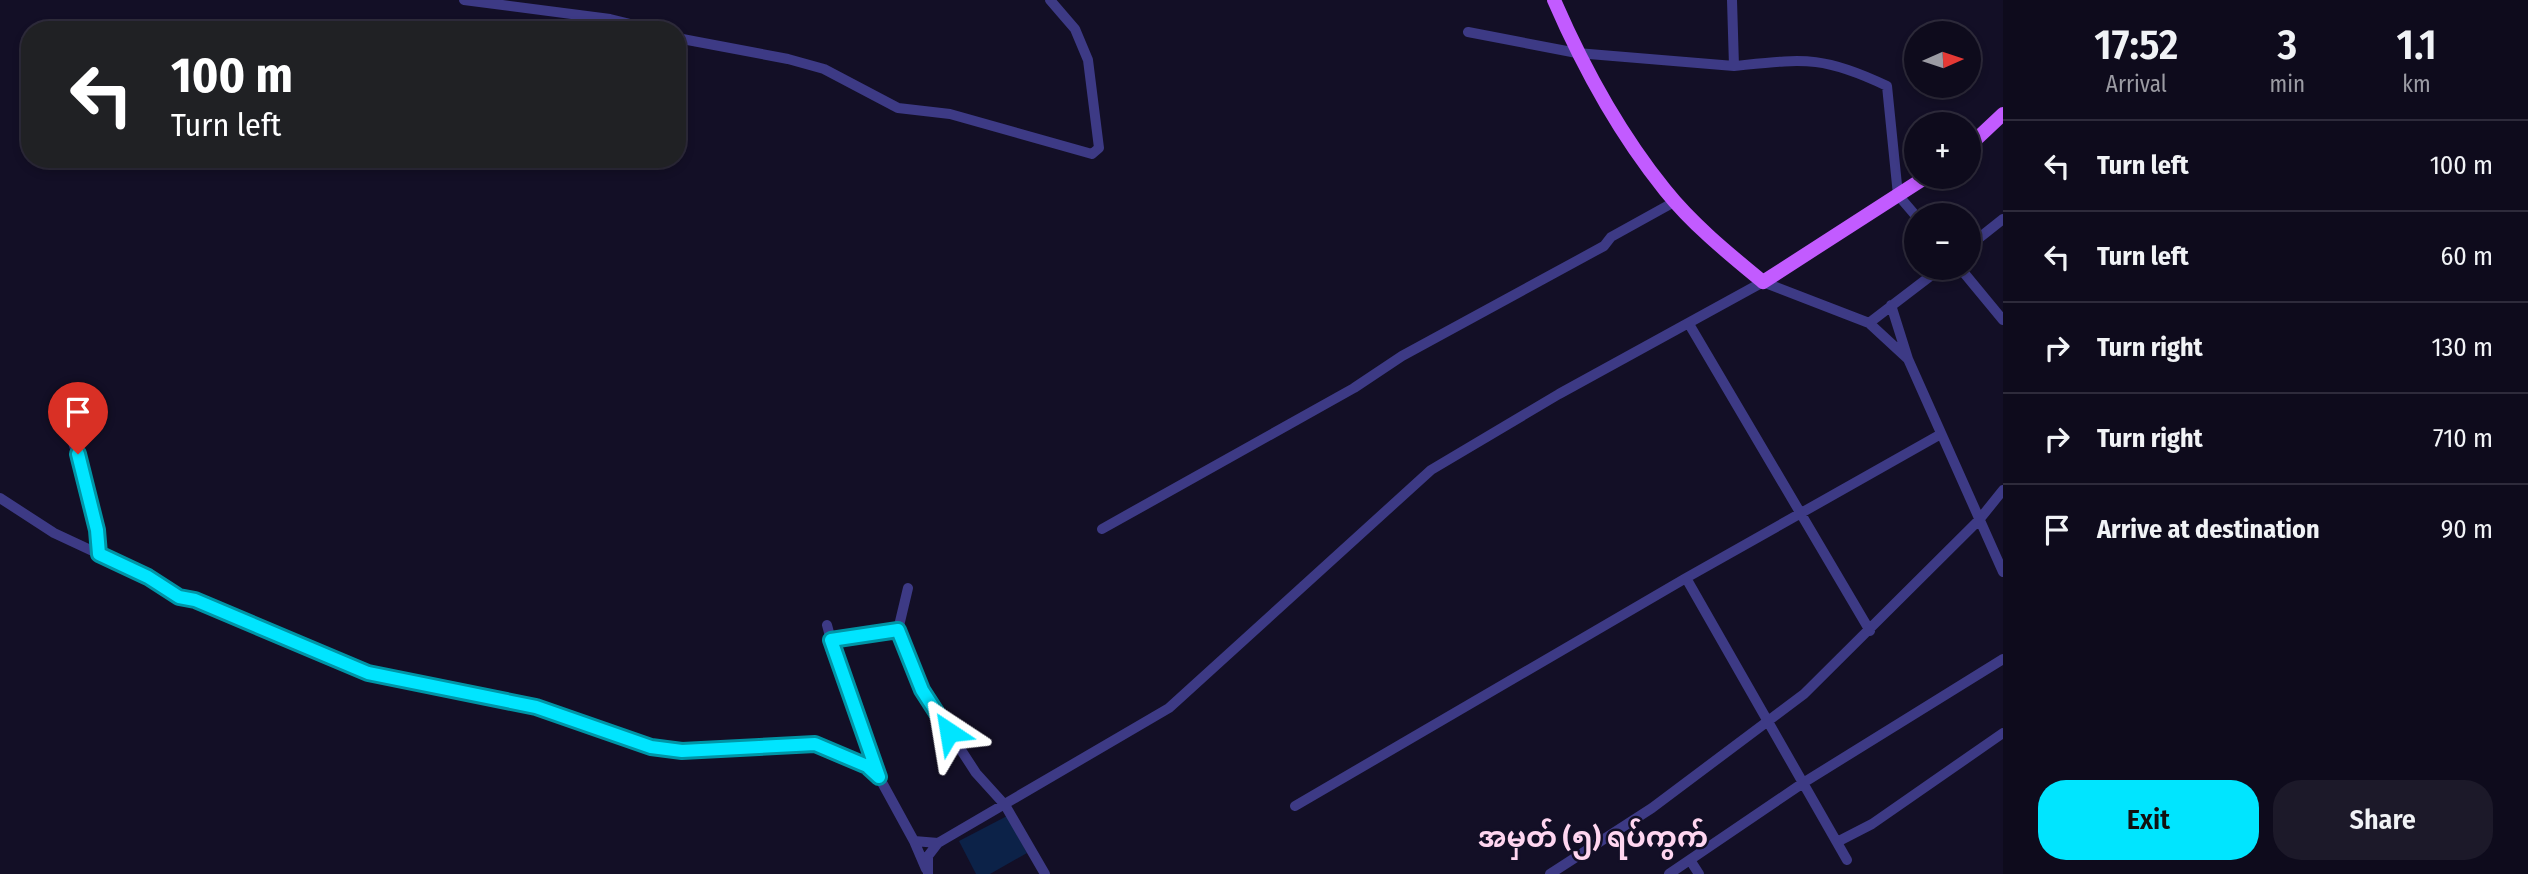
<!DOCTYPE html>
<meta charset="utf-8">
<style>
body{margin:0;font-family:"Fira Sans Condensed","Noto Sans Myanmar",sans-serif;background:#1c1929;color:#f1f3f6;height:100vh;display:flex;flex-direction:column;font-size:26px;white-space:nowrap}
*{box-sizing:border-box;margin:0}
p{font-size:23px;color:#9b9ba3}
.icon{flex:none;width:38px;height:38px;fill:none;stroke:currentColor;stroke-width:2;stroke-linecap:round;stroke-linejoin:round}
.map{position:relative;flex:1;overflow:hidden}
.details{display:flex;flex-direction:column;background:#0e0b1c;width:525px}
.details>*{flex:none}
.guide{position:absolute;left:21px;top:21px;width:665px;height:147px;border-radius:28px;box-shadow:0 4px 10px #0003,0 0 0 2px #2e2b3b;background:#202124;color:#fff;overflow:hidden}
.needle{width:46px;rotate:87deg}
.tools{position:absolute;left:1904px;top:21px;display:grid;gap:14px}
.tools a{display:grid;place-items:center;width:77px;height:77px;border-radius:50%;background:#0e0b1c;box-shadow:0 4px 10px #0003,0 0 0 2px #2e2b3b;font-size:35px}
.pin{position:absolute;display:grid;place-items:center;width:60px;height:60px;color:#fff;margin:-72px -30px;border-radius:50% 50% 50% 0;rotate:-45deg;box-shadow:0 0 7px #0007}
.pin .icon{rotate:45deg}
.me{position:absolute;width:77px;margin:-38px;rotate:327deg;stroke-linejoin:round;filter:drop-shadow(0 0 5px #0008)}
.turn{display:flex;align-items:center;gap:24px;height:147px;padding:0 35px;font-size:32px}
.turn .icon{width:91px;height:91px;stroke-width:2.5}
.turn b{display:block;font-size:49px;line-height:60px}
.eta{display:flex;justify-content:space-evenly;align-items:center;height:119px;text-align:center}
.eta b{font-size:42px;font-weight:600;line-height:49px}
.action{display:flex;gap:14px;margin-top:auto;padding:14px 35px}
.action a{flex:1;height:80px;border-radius:28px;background:#00e5ff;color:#111;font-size:28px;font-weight:600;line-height:80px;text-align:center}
.action a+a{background:#1c1929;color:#f1f3f6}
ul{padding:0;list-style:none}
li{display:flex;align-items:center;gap:21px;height:91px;padding:0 35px;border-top:2px solid #2e2b3b}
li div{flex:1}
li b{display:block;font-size:26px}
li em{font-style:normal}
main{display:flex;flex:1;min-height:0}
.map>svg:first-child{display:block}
.water{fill:#0c2248}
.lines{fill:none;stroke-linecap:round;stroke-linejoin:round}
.minor{stroke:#3d3a85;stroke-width:10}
.major{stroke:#c25bff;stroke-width:14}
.route-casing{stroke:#0095a6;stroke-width:18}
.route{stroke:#00e5ff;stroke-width:12}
.labels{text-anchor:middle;stroke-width:5;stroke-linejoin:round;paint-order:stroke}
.quarter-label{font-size:28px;font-weight:bold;fill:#ffd6f0;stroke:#130f26}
</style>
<main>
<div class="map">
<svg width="2003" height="874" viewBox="0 0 2003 874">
<rect width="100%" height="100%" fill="#130f26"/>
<path class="water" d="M1007,816l20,37 -37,21h-14l-17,-33z"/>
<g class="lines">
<path class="minor" d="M464,0l146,19 45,11
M1732,0l2,66c70,-7 88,-11 153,20l11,109 18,21
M1468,32l109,21 157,13
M677,38l111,21 36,10 74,39 52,6 142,40 7,-6 -11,-88 -13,-31 -25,-29
M1969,246l34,-27
M1960,268l43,52
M1891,305l17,54
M1869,323l72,-55
M1689,324l181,307
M70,432l17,57 12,65 49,23 31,20 16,3 173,73 167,34 116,40 31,4 133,-7 24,7 28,15 12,11 35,64
M0,498l54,35 45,21
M1102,529l252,-141 48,-32 202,-110 7,-9 65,-36
M1686,578l255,-144
M908,588l-10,42 24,60 54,83 29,32 40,69
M827,625l4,15
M878,775l-47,-135 67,-10
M1295,806l391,-228 161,282
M1837,842l35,-18 131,-91
M1690,860l9,14
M926,869l-12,-28 24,2
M928,874v-18l10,-13 231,-135 262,-238 128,-76 204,-112 106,41 39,36 95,213
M1550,874l102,-66 152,-114 175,-174 24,-30
M1669,874l134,-91 200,-124"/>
<path class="major" d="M1554,0c29,67 65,133 111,190 28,35 64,64 98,92l163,-105
M1969,146l34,-32"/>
</g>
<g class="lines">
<defs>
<path id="route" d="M78,454l19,76 2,24 49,23 31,20 16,3 173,73 168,34 115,40 31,4 133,-7 52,22 12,11 -48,-137 67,-10 24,60 27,42"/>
</defs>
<use href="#route" class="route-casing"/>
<use href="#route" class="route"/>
</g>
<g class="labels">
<g class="quarter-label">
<text x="1593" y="847">အမှတ် (၅) ရပ်ကွက်</text>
</g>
</g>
</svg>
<div class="tools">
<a><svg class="needle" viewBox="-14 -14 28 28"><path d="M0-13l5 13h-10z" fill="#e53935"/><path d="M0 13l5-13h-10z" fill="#9b9ba3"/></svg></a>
<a>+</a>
<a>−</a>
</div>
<div class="pin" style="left:78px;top:454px;background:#d93025"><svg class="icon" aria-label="arrive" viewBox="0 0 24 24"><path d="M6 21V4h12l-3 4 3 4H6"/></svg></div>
<svg class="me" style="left:949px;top:732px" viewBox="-20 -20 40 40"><path d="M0-17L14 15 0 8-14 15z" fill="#00e5ff" stroke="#fff" stroke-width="4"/></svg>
<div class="guide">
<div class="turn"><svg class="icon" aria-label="left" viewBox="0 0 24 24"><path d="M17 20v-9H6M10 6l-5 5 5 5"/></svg><div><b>100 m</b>Turn left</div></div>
</div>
</div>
<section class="details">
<div class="eta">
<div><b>17:52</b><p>Arrival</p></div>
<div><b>3</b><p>min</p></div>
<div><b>1.1</b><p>km</p></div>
</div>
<ul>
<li><svg class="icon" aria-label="left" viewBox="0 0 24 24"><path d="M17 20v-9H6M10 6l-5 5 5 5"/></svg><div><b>Turn left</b></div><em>100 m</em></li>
<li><svg class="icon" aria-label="left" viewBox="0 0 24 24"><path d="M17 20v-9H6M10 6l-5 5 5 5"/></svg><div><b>Turn left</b></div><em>60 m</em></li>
<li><svg class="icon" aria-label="right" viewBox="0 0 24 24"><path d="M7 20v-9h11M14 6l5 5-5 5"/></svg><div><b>Turn right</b></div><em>130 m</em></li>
<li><svg class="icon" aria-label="right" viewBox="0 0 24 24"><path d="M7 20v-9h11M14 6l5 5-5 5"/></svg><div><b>Turn right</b></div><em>710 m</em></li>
<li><svg class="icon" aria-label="arrive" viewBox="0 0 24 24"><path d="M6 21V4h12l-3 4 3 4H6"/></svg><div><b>Arrive at destination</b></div><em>90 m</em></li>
</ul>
<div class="action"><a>Exit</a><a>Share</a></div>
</section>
</main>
